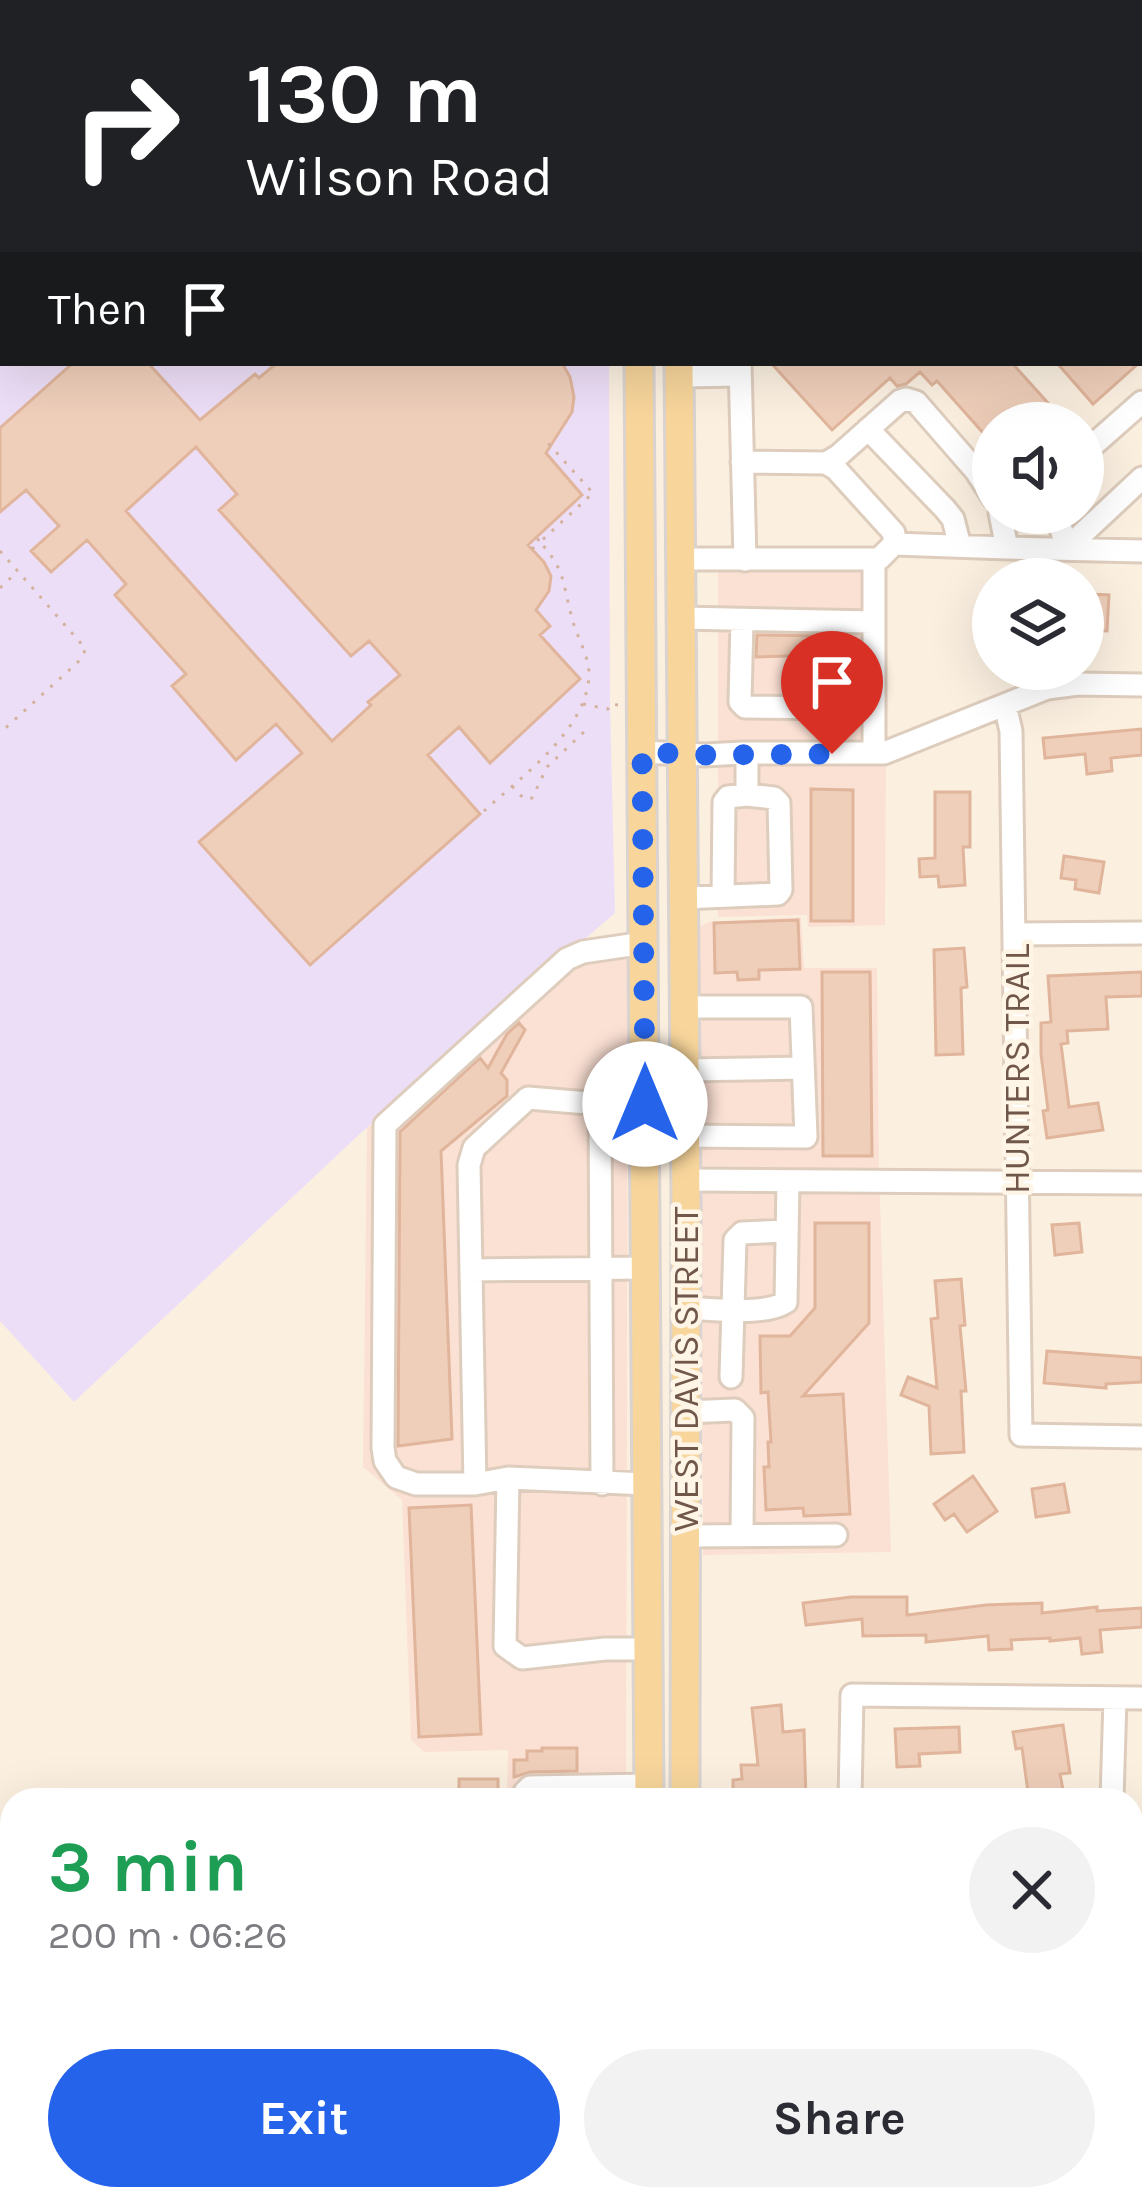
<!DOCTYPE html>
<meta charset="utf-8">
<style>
body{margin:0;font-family:Karla,sans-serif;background:#f2f2f3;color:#2b2b33;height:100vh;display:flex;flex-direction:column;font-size:45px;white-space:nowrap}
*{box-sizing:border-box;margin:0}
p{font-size:39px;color:#7c7c81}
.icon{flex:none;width:66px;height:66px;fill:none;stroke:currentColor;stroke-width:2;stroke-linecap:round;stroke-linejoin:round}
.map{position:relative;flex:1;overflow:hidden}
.side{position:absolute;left:0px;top:1788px;width:1143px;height:423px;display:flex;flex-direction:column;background:#fff;border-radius:36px 36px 0 0;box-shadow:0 12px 48px #0002}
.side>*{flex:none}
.banner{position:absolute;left:0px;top:0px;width:1143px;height:366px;box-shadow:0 12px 48px #0002;background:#202124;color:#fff;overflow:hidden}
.fabs{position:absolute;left:972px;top:402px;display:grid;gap:24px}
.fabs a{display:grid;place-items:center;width:132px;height:132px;border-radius:50%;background:#fff;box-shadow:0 12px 48px #0002;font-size:60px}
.pin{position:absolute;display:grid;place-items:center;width:102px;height:102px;color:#fff;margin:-123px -51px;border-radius:50% 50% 50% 0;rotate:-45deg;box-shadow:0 0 12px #0007}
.pin .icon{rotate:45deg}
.me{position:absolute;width:132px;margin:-66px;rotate:0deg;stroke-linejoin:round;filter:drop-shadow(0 0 9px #0008)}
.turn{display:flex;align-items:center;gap:42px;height:252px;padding:0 48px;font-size:54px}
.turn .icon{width:156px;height:156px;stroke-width:2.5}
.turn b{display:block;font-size:84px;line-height:102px}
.then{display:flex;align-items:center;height:114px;padding:0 48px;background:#0003;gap:24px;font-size:45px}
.round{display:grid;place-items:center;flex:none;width:126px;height:126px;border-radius:63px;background:#f2f2f3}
.head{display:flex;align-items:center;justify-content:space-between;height:204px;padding:0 48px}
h1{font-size:72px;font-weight:700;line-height:90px;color:#1e9e55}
.button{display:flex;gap:24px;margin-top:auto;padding:24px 48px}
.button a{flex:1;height:138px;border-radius:72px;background:#2563eb;color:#fff;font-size:48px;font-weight:700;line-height:138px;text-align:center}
.button a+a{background:#f2f2f3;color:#2b2b33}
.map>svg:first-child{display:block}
.commercial{fill:#fbe0d4}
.education{fill:#eddef7}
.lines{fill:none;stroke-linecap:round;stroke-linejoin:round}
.stream{stroke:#9dcbd4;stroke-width:6}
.building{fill:#efcfba;stroke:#e0b59b;stroke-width:3;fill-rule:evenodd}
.minor-casing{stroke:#decdbd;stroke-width:27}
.major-casing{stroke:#dad3d0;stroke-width:33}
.path{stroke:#d3b29d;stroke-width:3;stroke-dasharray:3 9;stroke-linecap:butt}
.minor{stroke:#fff;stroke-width:21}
.major{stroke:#f7d59b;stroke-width:27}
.route{stroke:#2563eb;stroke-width:21;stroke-dasharray:0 37.8}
.labels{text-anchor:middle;stroke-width:9;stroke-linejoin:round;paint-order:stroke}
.street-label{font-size:36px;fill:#705749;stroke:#fef5e6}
</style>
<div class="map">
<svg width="1142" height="2209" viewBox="0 0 1142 2209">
<rect width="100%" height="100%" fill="#fbf0e0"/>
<path class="commercial" d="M887,565l-2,360 -77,2 -1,-12 -89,2v-346z
M801,917l3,51h73l2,201 12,383 -188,3 -4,-628 10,-5z
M628,958l-2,842h-119l1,-50 -84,2 -13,-12 -9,-240 -39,-33 4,-339 191,-165z"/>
<path class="education" d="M0,0h608v3h-605v360h606l1,341 5,209 -252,218 -289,271 -74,-81z"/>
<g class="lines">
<path class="stream" d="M0,2191l12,3
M28,2199l35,10"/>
</g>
<path class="building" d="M73,363h75l52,57 55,-46 4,4 18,-15h285l8,14 4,20 -2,15 -26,41 36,42 -54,50 16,17 7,14 -2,15 -13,19 14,16 -10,9 40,44 -90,84 -31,-36 -31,28 52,59 -170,151 -111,-123 103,-89 -26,-29 -40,36 -64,-74 14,-12 -71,-79 11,-11 -39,-44 -36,32 -20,-21 28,-25 -33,-36 -26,22v-84zM196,447l41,47 -18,16 132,146 18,-15 31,34 -32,27 3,3 -39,36 -206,-230z
M771,363h241l54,60h-73v21l-56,-63 -5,4 -12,-13 -14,12 -9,2 -7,-8 -58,52z
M1057,363h82l-46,41z
M1090,594l19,1 -2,36 -24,-1v-22h6z
M757,635l65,1v19l-66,2z
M1142,729v26l-31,3 1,13 -25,3 -2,-20 -40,4 -2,-20z
M811,789l42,1v131h-42z
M935,792h35v55h-7l2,38 -26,2 -1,-11 -18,1 -1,-18 16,-1z
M1064,856l40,6 -5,31 -24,-4 1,-9 -15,-2z
M798,920l2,49 -41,1v9l-21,1 -1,-8 -22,1 -1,-50z
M964,948l3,39 -6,1 2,66 -27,1 -2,-105z
M822,972h48l2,184h-49z
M1142,972v24l-36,1 2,32 -41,2 1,12 -7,1 8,63 29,-4 5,27 -56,8 -4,-27 5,-1 -7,-56v-31l10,-1 -3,-46z
M519,1023l6,7 -24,43 6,7v16l-66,55 11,288 -54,7 2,-314 80,-74 8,10 19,-34z
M815,1223h54v100l-66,73 40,-2 7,120 -46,2 -1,-8 -37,2 -2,-43h5l-1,-25h3l-3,-50 -7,1 -1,-57h30l25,-28z
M1079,1223l3,29 -27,3 -3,-30z
M961,1279l4,46 -5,1 6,65h-5l3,61 -33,2 -2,-48 -28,-11 7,-18 29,11 -6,-69 7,-1 -3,-37z
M1047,1351l95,7v24l-36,2v4l-62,-5z
M973,1476l24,35 -30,21 -13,-18 -9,6 -11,-16z
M1064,1484l5,28 -33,5 -4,-28z
M471,1505l10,229 -62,3 -10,-229z
M851,1597h56v18l79,-10 56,-2v10l55,-6v4l45,-3v19l-42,3 2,22 -20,2 -2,-16 -30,3v-3l-39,2 1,9 -23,1 -1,-14 -62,6v-7l-63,1 -1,-17 -56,6 -3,-22z
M781,1705l2,27 21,-2 2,70h-73v-20l9,-1 -1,-14h17l-6,-57z
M1063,1725l7,48 -10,1 5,26h-36l-7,-52 -6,1 -3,-17z
M959,1727l1,25 -41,2 1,12 -23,1 -2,-38z
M542,1748h35v23l-47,1 -16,5v-17h13v-9h15z
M459,1779h39v21h-39z"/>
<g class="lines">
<defs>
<path id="minor" d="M834,0l5,3
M968,0l3,3
M802,3l9,-3
M890,3l3,-3
M1140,123l2,-1
M0,179l3,4
M1140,264l2,2
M1140,339l2,2
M740,363l5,197
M679,376l61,-1
M868,429l77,80 8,10 7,27
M1083,454l59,-52
M742,462l84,1 10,6 58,64v11
M826,463l12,-7 62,-55 6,-2 10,3 60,69 17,26
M1000,513l7,35 135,3
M1056,513l11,35 75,-70
M680,559h199l15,-15 113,4
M874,559v194
M681,618l193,4
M742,620l-2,82 5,5 129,1
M1005,705l6,26 10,704 121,2
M642,752l63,3 37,-2h142l163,-65 31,-4 64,1
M723,896l1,-94 4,-5 19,-2
M683,898l95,-4 3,-4 -2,-87 -5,-5 -27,-3v-40
M1015,934l127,-1
M644,943l-61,9 -16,7 -182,166 -2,323 2,13 11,16 20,7h59l33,-6 139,6
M684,1007h117l5,130 -120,-1
M685,1070l118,-2
M600,1104l2,380
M686,1180l456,3
M471,1270l175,-2
M686,1308c26,1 79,8 100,-6l2,-121
M731,1377l4,-137 7,-7 45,-2
M685,1412l50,-2 8,8 -1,117
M508,1478l-3,168 17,12 83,-9h43
M475,1484l-6,-319 5,-17 54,-50 72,6h45
M684,1536l152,-1
M526,1800l-1,-8 5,-5 119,-2
M850,1800l2,-105 290,3
M1112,1800l3,-102
M1131,2138h11
M0,2157l12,-11
M195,2199v10"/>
<path id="major" d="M637,0v3
M679,3v-3
M639,363l10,1437
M679,363l7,839 -1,598
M651,2199v10
M682,2199l4,10"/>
</defs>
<use href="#minor" class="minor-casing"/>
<use href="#major" class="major-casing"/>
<path class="path" d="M704,3v-3
M0,146l3,4
M532,549l8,-7 -4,-5
M0,551l86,98 -8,13 -78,71
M0,588l17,-16
M583,704l25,5 2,-5 8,1
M512,786l12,13 8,-1 15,-31 40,-38
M484,811c37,-34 106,-83 105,-139 -1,-18 -13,-37 -17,-54 -10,-36 -6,-47 -32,-76l53,-49 -47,-52"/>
<use href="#minor" class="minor"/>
<use href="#major" class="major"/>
</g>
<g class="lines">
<path class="route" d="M645,1104l-3,-352 63,3 127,-1"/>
</g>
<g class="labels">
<g class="street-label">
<text transform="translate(1016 1069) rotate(-90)" y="13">HUNTERS TRAIL</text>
<text transform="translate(685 1369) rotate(-90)" y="13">WEST DAVIS STREET</text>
</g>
</g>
</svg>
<div class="fabs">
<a><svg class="icon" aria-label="sound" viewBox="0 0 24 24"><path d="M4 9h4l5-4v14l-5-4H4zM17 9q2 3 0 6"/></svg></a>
<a><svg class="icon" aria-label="layers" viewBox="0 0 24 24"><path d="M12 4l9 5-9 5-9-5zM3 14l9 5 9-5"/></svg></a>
</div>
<div class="pin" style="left:832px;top:754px;background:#d93025"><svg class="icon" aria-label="arrive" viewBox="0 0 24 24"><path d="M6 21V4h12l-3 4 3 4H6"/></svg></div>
<svg class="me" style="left:645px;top:1104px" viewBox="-20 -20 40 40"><circle r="19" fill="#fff"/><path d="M0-13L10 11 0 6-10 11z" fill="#2563eb"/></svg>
<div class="banner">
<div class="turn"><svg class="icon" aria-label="right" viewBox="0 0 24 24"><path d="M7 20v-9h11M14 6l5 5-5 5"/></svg><div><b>130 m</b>Wilson Road</div></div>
<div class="then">Then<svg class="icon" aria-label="arrive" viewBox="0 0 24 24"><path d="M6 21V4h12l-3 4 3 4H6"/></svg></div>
</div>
<section class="side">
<div class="head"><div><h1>3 min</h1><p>200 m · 06:26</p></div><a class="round"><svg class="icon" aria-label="close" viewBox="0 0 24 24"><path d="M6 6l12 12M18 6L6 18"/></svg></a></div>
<div class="button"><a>Exit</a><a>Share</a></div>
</section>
</div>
